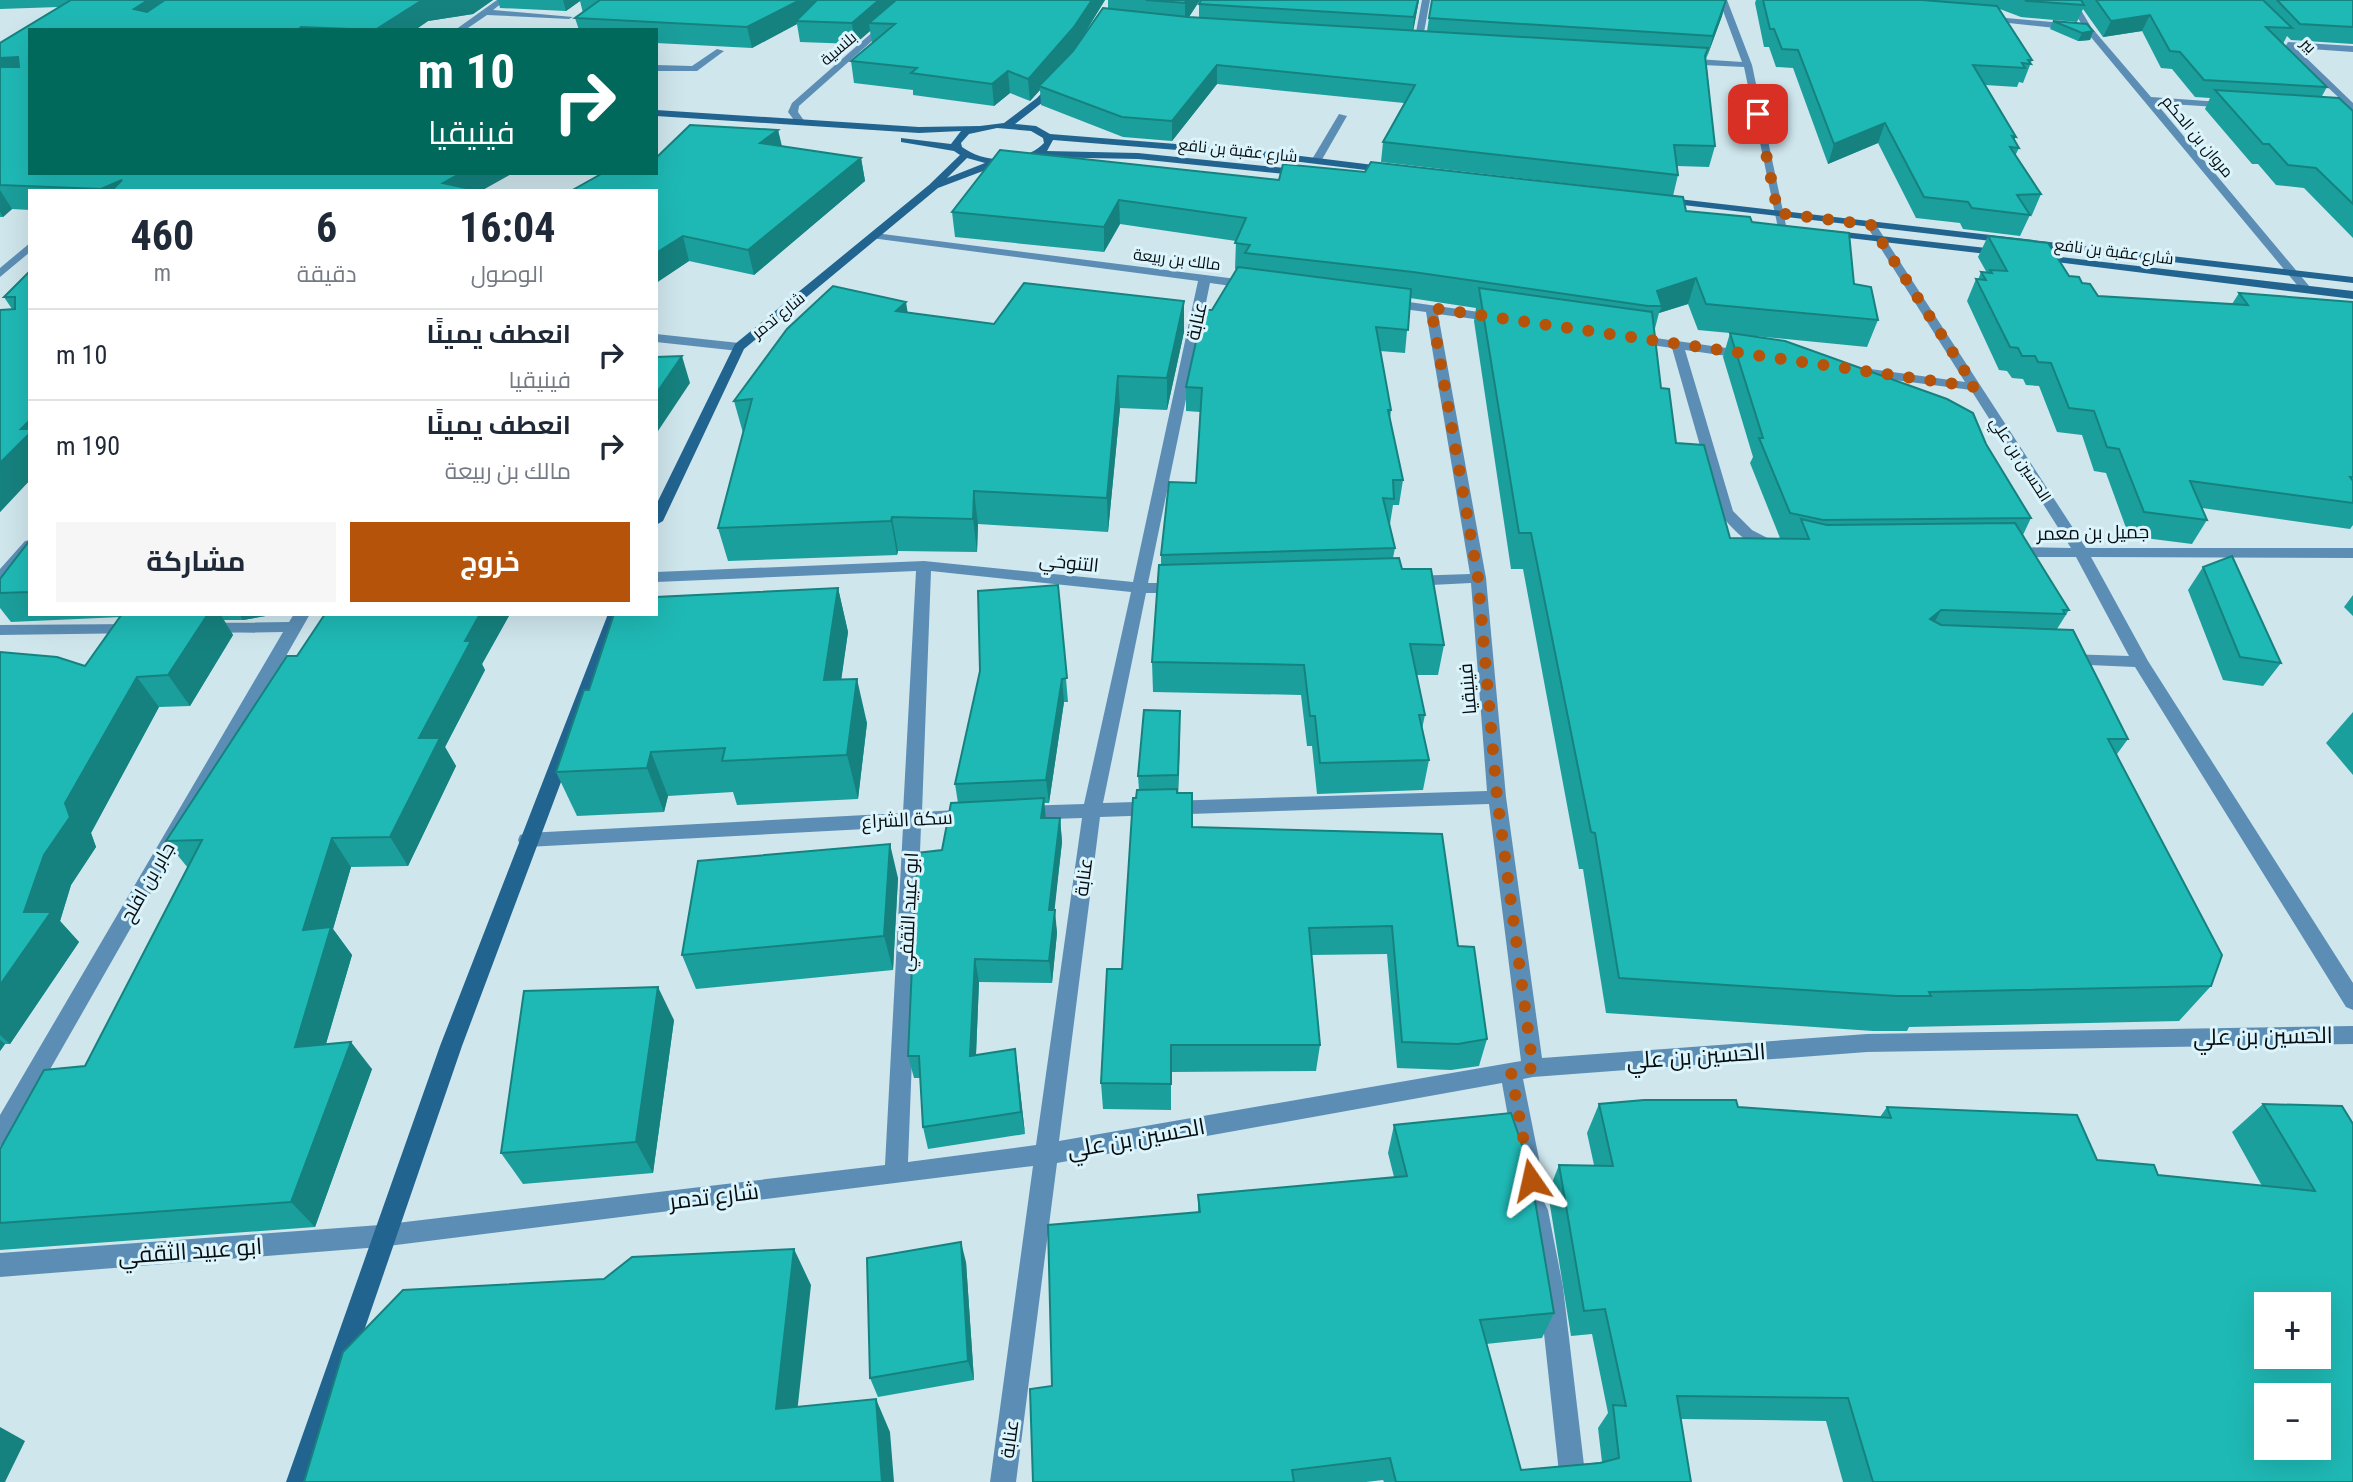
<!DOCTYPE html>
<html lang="ar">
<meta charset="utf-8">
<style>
body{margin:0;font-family:"Roboto Condensed",Cairo,sans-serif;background:#f6f6f7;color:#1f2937;direction:rtl;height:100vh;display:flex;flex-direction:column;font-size:26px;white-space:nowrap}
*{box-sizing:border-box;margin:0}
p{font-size:23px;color:#747a83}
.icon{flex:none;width:38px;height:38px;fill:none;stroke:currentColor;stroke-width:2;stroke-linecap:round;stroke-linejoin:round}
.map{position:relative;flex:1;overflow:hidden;direction:ltr}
.sheet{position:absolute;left:28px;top:189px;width:630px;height:427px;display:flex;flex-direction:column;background:#fff;border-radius:0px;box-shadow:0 7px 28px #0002;direction:rtl}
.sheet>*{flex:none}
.top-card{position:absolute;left:28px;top:28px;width:630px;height:147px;border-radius:0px;box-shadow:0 7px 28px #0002;direction:rtl;background:#00695c;color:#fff;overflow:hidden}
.fabs{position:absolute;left:2254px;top:1292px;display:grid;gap:14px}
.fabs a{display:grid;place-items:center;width:77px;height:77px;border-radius:0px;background:#fff;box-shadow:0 7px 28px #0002;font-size:35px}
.pin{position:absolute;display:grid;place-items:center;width:60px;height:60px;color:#fff;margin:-30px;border-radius:14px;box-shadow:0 4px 10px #0006}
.me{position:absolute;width:77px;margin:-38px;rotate:349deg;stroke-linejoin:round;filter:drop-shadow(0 0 5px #0008)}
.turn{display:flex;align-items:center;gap:24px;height:147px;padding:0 28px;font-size:32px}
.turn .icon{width:91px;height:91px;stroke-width:2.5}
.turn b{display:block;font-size:49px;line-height:60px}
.eta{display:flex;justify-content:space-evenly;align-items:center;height:119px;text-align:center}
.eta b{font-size:42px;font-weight:700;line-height:49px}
.button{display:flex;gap:14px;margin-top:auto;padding:14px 28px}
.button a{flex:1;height:80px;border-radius:0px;background:#b45309;color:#fff;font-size:28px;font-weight:700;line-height:80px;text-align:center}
.button a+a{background:#f6f6f7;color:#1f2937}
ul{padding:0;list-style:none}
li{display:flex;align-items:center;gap:21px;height:91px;padding:0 28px;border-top:2px solid #e0e1e3}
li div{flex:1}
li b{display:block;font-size:26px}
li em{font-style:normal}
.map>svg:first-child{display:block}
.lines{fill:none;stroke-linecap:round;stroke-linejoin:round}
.lane{fill:#5c8eb5;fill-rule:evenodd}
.street{fill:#5c8eb5;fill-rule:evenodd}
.secondary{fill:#226490;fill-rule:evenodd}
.wall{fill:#1b9f9c;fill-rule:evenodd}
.shaded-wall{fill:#16827f}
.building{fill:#1fb9b5;stroke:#16827f;stroke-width:2;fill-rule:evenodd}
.route{stroke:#b45309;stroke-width:12;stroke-dasharray:0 21.6}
.labels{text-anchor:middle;stroke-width:6;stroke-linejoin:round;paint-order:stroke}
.far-street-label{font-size:16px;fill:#060d10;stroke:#dcf4fb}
.street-label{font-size:19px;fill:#060d10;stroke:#dcf4fb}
.near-street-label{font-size:23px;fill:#060d10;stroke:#dcf4fb}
</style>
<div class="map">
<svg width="2353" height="1482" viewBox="0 0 2353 1482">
<rect width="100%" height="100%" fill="#cfe6ed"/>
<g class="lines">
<path class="lane" d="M1339,114l8,2 -27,47h-8l-1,-2z"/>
<path class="street" d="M497,0h9l-13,10 80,7 -4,2 -82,-4 -22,15h-10z
M909,0h9l-119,106 -1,6 7,10 -8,2 -9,-12 4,-9z
M1422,0h8l-8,43 -4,3 -4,-3z
M1719,0h8l25,65 35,165 -9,-2 -34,-161 -62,-3 -4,-3 4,-3 60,4z
M2067,0h8l16,27 60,70 83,6 2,2 -5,3 -75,-5 154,184v4h-8l-217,-261z
M1984,16l90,8 4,3 -4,3 -93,-10z
M2288,42l65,4v6l-57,-4 57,55v8l-68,-64z
M717,49l7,2 -27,20h-41v-6l36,1z
M1871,222l5,3 210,323h267v10l-262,-1 57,104 205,322v27l-7,-3 -211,-340 -69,-3 -8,-5 8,-5 63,2 -53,-99h-65l-8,-5 8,-5 60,1 -100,-158 -115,-15 -6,-4 6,-4 109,15 -99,-157z
M875,233l330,42 48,6 6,4 -6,4 -43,-6 -62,300h32l8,5 -8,5h-34l-43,210 384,-12 -16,-208 -60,3 -8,-5 8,-5 59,-2 -44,-262 -38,-5 -6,-4 6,-4 112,16 2,3 -6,4 -58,-8 48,264 20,219 36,261 325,-24 486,-8v18l-486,8 -334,25 -10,2 20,100 -4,8 -8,3 -8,-3 -4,-8 -17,-96 -445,80 -41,319h-26l43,-316 -653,81 -380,30v-24l380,-28 505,-60 18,-338 -376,20 -7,-2 -2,-5 2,-5 7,-2 376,-20 13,-242 -260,11v-10l268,-11 209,21 65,-301 -327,-43v-4zM931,571l200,21 -47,212 -63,2 -7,2 -2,5 2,5 7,2 61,-2 -46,327 -128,17 13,-336 52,-3 7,-2 2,-5 -2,-5 -7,-2 -51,3zM1489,804l32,257 -462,80 41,-324z
M30,243v9l-30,25v-9z
M656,334l83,9 6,4 -6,4 -83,-9z
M1634,335l114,16 6,4 -6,4 -63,-9 48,161 19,19 27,14 3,3 -3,3c-22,5 -48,-21 -60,-38l-47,-164 -42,-6 -2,-3z
M30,540v14l-25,28 -5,2v-15l25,-28z
M294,614h16l-302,529 -8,3v-31l283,-483 -77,1 -8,-5 8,-5 83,-1z
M136,624l8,5 -2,4 -142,2v-10z
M1536,1199l8,3 4,8 15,77 23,195h-26l-21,-195 -15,-77 4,-8z"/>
<path class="secondary" d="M1054,80l5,3 -16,19 -28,22 21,2 14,8 202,16 138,17 5,3 -5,3 -138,-17 -199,-16 -6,11 91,2 167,17 5,3 -5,3 -167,-17 -100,-2 -19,6 -20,2 -61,23 -194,161 -81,172 -7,4v-20l79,-161 194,-159 31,-30 -6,-4 -53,-9v-4l50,6 10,-13 -42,2 -263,-17v-6l263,17 61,-1 24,-3 33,-25zM997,128l34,3 12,7 1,5c-21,21 -59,21 -82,4l-1,-4 8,-9zM967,158l18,5 -38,15z
M1661,197l692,80v6l-696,-81v-4z
M1827,230l177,20 6,3 -6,3 -181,-21 -2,-2z
M2035,254l318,37v8l-322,-40 -2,-2z
M608,614h16l-162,432 -150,436h-26l154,-436z"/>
</g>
<path class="wall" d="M0,0h493l-20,14 -45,7 -13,9h-385v143l451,18h-451v19l-18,-1 -9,8h-3v-174l59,-36 -59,2z
M498,0h607l-30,49 33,-40v-9h92l-11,17h10v-13l220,-4 -6,30 14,1 2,-13 297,-18 -4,16 -16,43 9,87 -6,21 -32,-1 1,9 -5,21 13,15 66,11 102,62 24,36 -11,27 -133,-13 252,110 45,74 -8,17 46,75 -12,19 71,110 -11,15 94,232 -32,35 -270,6 -2,4h-34l-267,-18 -23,-144h-4l-56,-300h-12l-37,-248 2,-13 -66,-10 -5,55 -25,-2 11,59 -1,9 13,61 -4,25h-6l-3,19h-1l6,24 -2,10 9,11 42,76 -6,30h-21l8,40 -3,14 7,31 -6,30 -106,4 -5,-48h-5l-6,-51 -148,-3 -1,-30 9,-97v-10l35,-72 4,-71 -14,-1v-24l26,-77 25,-41h-2l1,-28 -116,-17 -16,28 -149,-15 -3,-25 327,-32 86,-8 303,23 -287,-33 2,-20 21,-39 -187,-19 -45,57 -49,-4 -82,-32 -1,-15 -10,11 -20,-8 -16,13 -81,-11v-5l-59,-7 -3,-22 21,-18 -2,-12 -15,13 -55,-2 -3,-18 -45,24 -96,-5v-13h-77l-4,-12 8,-5 -3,-12 -14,10 -66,-3zM1688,304l10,26 32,3 -7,24 30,100 -3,6 30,75h-50l-54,-95 -15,-55 -7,-56 5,-19z
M1756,0h597v44l-62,-4 -4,-4 -4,8 44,43 -5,9 31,15v127l-49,-50 -28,-3 -18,-21h-6l-47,-55 5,-11 -15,-1 -23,-28 -11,-1 -19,-37 -39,6 -20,-28 -6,13 -56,-5 -24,-9 35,52 -9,23 -4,-1 -2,5 -32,-2 31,52 -2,3 5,8 -4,8 26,38 -9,21h-2l-10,21 -57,-7 -3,-6 -44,-5 -38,-75 -50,21 -35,-96 -17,-1 -7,-20h-5l-9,-44z
M2053,21l40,10 -3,9 -12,1 -28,-12z
M778,130l4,16 79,12 4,23 -111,94 -65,-14 -33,22v-92z
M1988,236l81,40 13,7 16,13 134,8 7,-11 114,9v223l-3,4 -148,-21 5,12 -15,24 -63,-8 -23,-63 -12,-2 -12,-36 -25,-3 -18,-46 -13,-1 -3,-6 -11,-1 -5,-7 -8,-1 -32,-69 9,-22 2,1 3,-8 6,1 -9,-16z
M30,271v209l-30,32v-202l12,-1 -8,-12z
M908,313l86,11 190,8 -17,78 -47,-2 -12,124 -130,-8 -1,28 -79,-1 -1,4 -169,6 -10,-33 25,-95 -9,-32z
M30,540v74h247l-34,6h-19l9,15 -43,71 -31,1 -68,126 5,14 -25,38 -11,36 19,21 -69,102h-5l-5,7v-399l85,14 36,-49 -110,5 -11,-14v-29z
M2203,567l78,96 -18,23 -40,-6 -35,-90z
M1058,585l10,117h-4l-15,101h-5l2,15h14l2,24 -8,68 3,23 -5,50 -73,-1 -3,73 39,-6 10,85 -97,15 -5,-22 -3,-49h-6l-6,-22 34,-206 16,-47 -3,-19z
M838,588l10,44 -7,47 26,44 -9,76 -121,6 -4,-13 -65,4 -4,16 -87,4 -21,-44 33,-82z
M2353,595v21l-9,-9z
M325,614h185l-28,50 3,6 -40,77 11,19 -48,100 -57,1 -18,62 19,26 -26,89 46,25 -57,158 -315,23v-27l85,-157 103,-198 -22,-27 131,-185z
M2353,712v63l-27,-32z
M1180,734l-2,59 14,34 266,119 29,93 -8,27 -28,4 -54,-2 -10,-114 -76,1 9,90 -4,26 -145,1v38l-68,-1 -2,-26 21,-114 14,-171 3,-8 -1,-14z
M898,878l-5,92 -197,19 -14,-34z
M674,1020l-21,153 -130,11 -22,-31z
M1599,1104l139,3 142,10 7,-10 271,68 104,11 -30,-54 31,-28 79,2 11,376h-510l-17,-61 -145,-2 10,63h-307l-1,-2 -17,2h-333l19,-96 146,-173v-18l196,-18 -6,-24 6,-28 160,188 -12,25 -56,6 35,126 81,-8 -4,-34 10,-15 -16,-79 -21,2 -23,-143 11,-28h35l-7,-32z
M966,1262l8,118 -96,17 -8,-19z"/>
<path class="shaded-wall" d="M148,0h39l-43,30 -10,-21z
M424,0h69l-20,14 -45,7 -13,9h-40l46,-29z
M563,0h17v1l-14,10z
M800,0h38l-42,21 1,3 -45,24 -5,-21z
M879,0h26l-36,23 1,8 -15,13 -3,-21z
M1092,0h13l-30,49 -36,37 1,4 -10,11 -2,-22z
M1186,0h14l-15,23v-20z
M1418,0h1l-7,38 2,-21z
M1726,0l-4,16 -15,41 6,-21z
M2150,15l-8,16 -39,6 8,-16z
M2093,31l-3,9 -12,1 4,-8z
M18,57l12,21 -30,3v-23z
M1217,65v19l-45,57v-20z
M1008,71l2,22 -16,13 -2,-22z
M1885,123l-7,20 -50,21 6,-20z
M778,130l5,23 -23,-10z
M861,158l4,23 -111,94 -6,-25z
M461,173h52l-32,18 -38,-8z
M122,180l-3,10 -17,1 -1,-2z
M0,190l12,19 -9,8 -3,-5z
M1119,200l1,24 -16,28v-25z
M683,236l6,25 -33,22v-30z
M1696,278l-8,26 -29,9 3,-7 -5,-15z
M1184,301v31l-17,78v-32z
M906,302l5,31 -15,-22z
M682,356l8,27 -34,51v-40z
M1118,376l2,32 -12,124 -1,-34z
M30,420v60l-30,32v-49l21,-34z
M974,491l4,33 -1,28 -4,-33z
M892,517l6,34 -1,4 -6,-34z
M838,588l10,44 -13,92 -11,-44z
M1941,610l-19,36 8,-27z
M208,614h12l13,21 -43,71 -22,-31z
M239,614h38l-34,6z
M480,614h30l-28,50 3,6 -40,77 11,19 -48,100 -18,-29 29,-99 46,-97z
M137,677l22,30 -68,126 5,14 -25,38 -11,36 19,21 -69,102 -10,-9v-50l44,-130 21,-52z
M857,679l10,44 -9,76 -11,-44z
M1062,679l2,23 -15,101 -3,-23z
M1180,711v23l-2,64v-23z
M651,752l17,44 -4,16 -17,-44z
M1044,798l2,24 -5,-4z
M1060,818l2,24 -10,91 -3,-23z
M332,838l19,29 -18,62 19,26 -35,119 -22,-27 8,-117z
M890,844l8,34 -5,92 -9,-34z
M1055,910l2,23 -5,50 -3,-22z
M975,959l4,23 -4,96 -5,-22z
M658,987l16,33 -21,153 -17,-31z
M0,1040l5,4 -5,7z
M351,1042l21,27 -57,158 -24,-25z
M1015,1049l3,22 7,63 -4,-22z
M961,1242l5,20 8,118 -6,-19z
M794,1249l17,36 -17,156 -18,-32z
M876,1399l14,33 4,50h-12z
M0,1427l25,14 -20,41h-5z"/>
<path class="building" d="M71,0h77l-14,9 13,3 18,-12h259l-3,1 -46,29 -74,-3 -3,3h-268v143h431l-18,10 37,8h-362l1,-1h-7l10,-10 -21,9 -101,-4v-118h19l-1,-10 -18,1v-15z
M600,0h200l-53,27 -172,-9z
M817,0h62l-27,23 -56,-2z
M896,0h196l-18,27 -42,48 -4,4 -20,-8 -16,13 -81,-11 6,-5 -66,-7 44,-37 -26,-1z
M1146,0h40l-1,3z
M1201,0h217l-4,17 -215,-13z
M1432,0h294l-13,36 -284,-18z
M1763,0h159l75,6 35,54h-4l3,4 -9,-1 3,5 -52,-3 43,72 -4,-1 7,12 -9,-1 31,47 -24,1 13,20 -58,-7 -4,-6 -44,-5 -39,-74 -51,21 -36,-94 -16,-1 -8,-20h-4z
M2025,0h56l3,5 -57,-4z
M2096,0h167l29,28 -26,-1 61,60 -123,-7 -24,-28 -10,-1 -20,-36 -39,6z
M2277,0h76v27l-53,-3z
M1103,8l85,9 520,31 -3,8 10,90 -41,-1 4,30 -295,-33 32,-57 -198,-20 -45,56 -50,-4 -83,-31 34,-35z
M2053,21l34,3 6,7 -11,2z
M2215,90l124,8 14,13v93l-37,-36 -28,-3 -19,-21h-6z
M690,125l88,5 -18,13 101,15 -113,92 -65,-14 -27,17v-62h-85l32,-18h53v-15z
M1000,150l279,30 4,-16 82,8 6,-10 312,35 3,14 64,6 2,5 97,11 5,51 17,3 7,33 -172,-16 -10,-26 -39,13 5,15h-14l-235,-34 -168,-19 5,-8 -15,-2 11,-25 -127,-18 -15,27 -152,-15z
M1988,236l60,7 21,33 10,1 3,6 8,1 8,12 150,9 -9,-12 114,9v175h-3l3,4v22l-163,-22 17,39 -63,-8 -25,-63 -12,-2 -13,-36 -25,-3 -18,-45 -13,-1 -3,-6h-13l-4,-8 -8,-1 -34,-68 10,1 -5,-8 11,1 -2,-3 17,1z
M1238,267l173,22 -3,41 -32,-3 15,83h-3l15,70h-10l1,19 -11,-1 12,50 -234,7 8,-73 27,1 6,-95 -16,-1 17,-77h9z
M30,271v149l-9,9h9v4l-30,30v-153l15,-1v-12h-11z
M1024,283l160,18 -17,77 -49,-2 -11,122 -133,-7 -1,28 -81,-2 -1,4 -173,7 34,-129 -18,2 53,-72 46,-43 73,16 -10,9 98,13z
M1479,288l173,24 9,76 8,1 7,54 28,2 26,93 79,1 -8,-20 26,6 188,-2 54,87h-6l2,4 -124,-4 -11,9 11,6 132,5 55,109h-20l114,216 -11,31 -282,6 2,4h-35l-277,-18 -24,-145 -4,-1 -60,-299h-12z
M1730,333l55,8 162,58 26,14 13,31 45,74 -208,2 -33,-7 -31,-75h4z
M682,356l-26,38v-37z
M30,540v52l-30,1v-14z
M2232,556l49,107 -41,-6 -37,-90z
M1399,558l3,11h29l13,76 -34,-1 15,71h-6l10,45 -109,3 -5,-47h-5l-6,-51 -152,-3 7,-97z
M1058,585l9,93 -5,1 -16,101 -91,4 25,-113 -2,-80z
M838,588l-14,92 33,-1 -10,76 -125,6 3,-13 -74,4 -4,16 -91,4 28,-82h5l25,-76h42v-17z
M122,614h86l-40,61 -31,2 -72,126 5,14 -26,38 -20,57h27l-51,73v-333l57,5 28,9z
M325,614h155l-15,27h6l-52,97h21l-50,99 -58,1 -29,92 28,-3 -36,120 56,-5 -60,160 -291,21v-74l44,-79 41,-4 117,-226 -36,1 121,-185h10z
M1144,710l36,1 -2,64 -40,1z
M1177,789v4h15v34l250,7 16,112 16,1 13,92 -29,5 -56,-2 -10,-116 -83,2 11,117h-149v39l-70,-1 6,-114h15l11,-171h3l1,-8z
M1044,798l-3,20h19l-11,92h6l-6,51 -74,-2 -5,97 45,-7 6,63 -98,15 -4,-71h-11l9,-203 25,-3 9,-47z
M890,844l-6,92 -202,19 16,-94z
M658,987l-22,155 -135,11 23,-162z
M1644,1100h92l2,7 153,11 -4,-11 190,8 20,45 57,5 4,10 157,16 -52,-87 79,2 11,18v358h-480l-25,-84 -171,-2 14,86h-295l-6,-24 -98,12 2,12h-261l-3,-93 22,-3 -4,-161 152,-13 -2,-17 209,-19 -13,-51 117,-12 18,52 25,148 -74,7 41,150 79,-7 19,-5 -6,-53 13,1 -21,-97 -21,2 -25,-146 54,1 -14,-62zM2266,1304h53v52h-53zM2266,1395h53v52h-53z
M961,1242l7,119 -98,17 -3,-120z
M794,1249l-18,160 100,-10 6,83h-578l39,-130 60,-62 201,-11 28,-22z"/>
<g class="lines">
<path class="route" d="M1531,1180l-20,-108 22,-4 -36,-271 -19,-219 -47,-270 544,79 -104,-162 -93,-12 -20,-99"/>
</g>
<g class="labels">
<g class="far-street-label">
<text transform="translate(2309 45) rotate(46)" y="6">بير</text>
<text transform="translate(838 48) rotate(-41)" y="6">بلنسية</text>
<text transform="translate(2198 136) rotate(50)" y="6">مروان بن الحكم</text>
<text transform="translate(1238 150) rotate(6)" y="6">شارع عقبة بن نافع</text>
<text transform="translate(2114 251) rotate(7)" y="6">شارع عقبة بن نافع</text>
<text transform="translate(1177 259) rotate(7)" y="6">مالك بن ربيعة</text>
<text transform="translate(778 315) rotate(-39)" y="6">شارع تدمر</text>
<text transform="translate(2021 459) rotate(57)" y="6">الحسين بن علي</text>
</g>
<g class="street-label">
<text transform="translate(1196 321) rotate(-78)" y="7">عنابة</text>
<text transform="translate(2093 532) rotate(-1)" y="7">جميل بن معمر</text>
<text transform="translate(1069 562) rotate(6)" y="7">التنوخي</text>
<text transform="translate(1467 689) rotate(-95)" y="7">فينيقيا</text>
<text transform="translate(907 819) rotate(-3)" y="7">سكة الشراع</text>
<text transform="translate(1083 877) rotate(-83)" y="7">عنابة</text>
<text transform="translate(147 882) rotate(-60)" y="7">جابر بن افلح</text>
<text transform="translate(908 912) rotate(-87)" y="7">ابو عبيد الثقفي</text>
<text transform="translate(1009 1439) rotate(-82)" y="7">عنابة</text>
</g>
<g class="near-street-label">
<text transform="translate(2263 1036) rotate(-1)" y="8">الحسين بن علي</text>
<text transform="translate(1696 1056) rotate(-4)" y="8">الحسين بن علي</text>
<text transform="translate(1136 1138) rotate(-10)" y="8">الحسين بن علي</text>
<text transform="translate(714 1196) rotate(-7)" y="8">شارع تدمر</text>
<text transform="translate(190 1251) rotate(-4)" y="8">ابو عبيد الثقفي</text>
</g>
</g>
</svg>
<div class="fabs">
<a>+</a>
<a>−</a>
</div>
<div class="pin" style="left:1758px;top:114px;background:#d93025"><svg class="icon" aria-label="arrive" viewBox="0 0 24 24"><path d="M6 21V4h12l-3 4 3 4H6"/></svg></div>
<svg class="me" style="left:1531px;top:1180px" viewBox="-20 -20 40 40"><path d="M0-17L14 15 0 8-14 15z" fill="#b45309" stroke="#fff" stroke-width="4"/></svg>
<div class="top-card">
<div class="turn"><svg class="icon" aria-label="right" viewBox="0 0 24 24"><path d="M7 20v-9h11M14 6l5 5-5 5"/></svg><div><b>10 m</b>فينيقيا</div></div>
</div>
<section class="sheet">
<div class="eta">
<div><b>16:04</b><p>الوصول</p></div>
<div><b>6</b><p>دقيقة</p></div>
<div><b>460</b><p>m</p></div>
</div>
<ul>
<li><svg class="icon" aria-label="right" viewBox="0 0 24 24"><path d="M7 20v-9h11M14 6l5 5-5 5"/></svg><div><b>انعطف يمينًا</b><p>فينيقيا</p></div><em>10 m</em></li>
<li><svg class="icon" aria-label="right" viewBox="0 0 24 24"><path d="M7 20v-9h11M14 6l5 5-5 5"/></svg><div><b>انعطف يمينًا</b><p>مالك بن ربيعة</p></div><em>190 m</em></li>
</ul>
<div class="button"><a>خروج</a><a>مشاركة</a></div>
</section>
</div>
